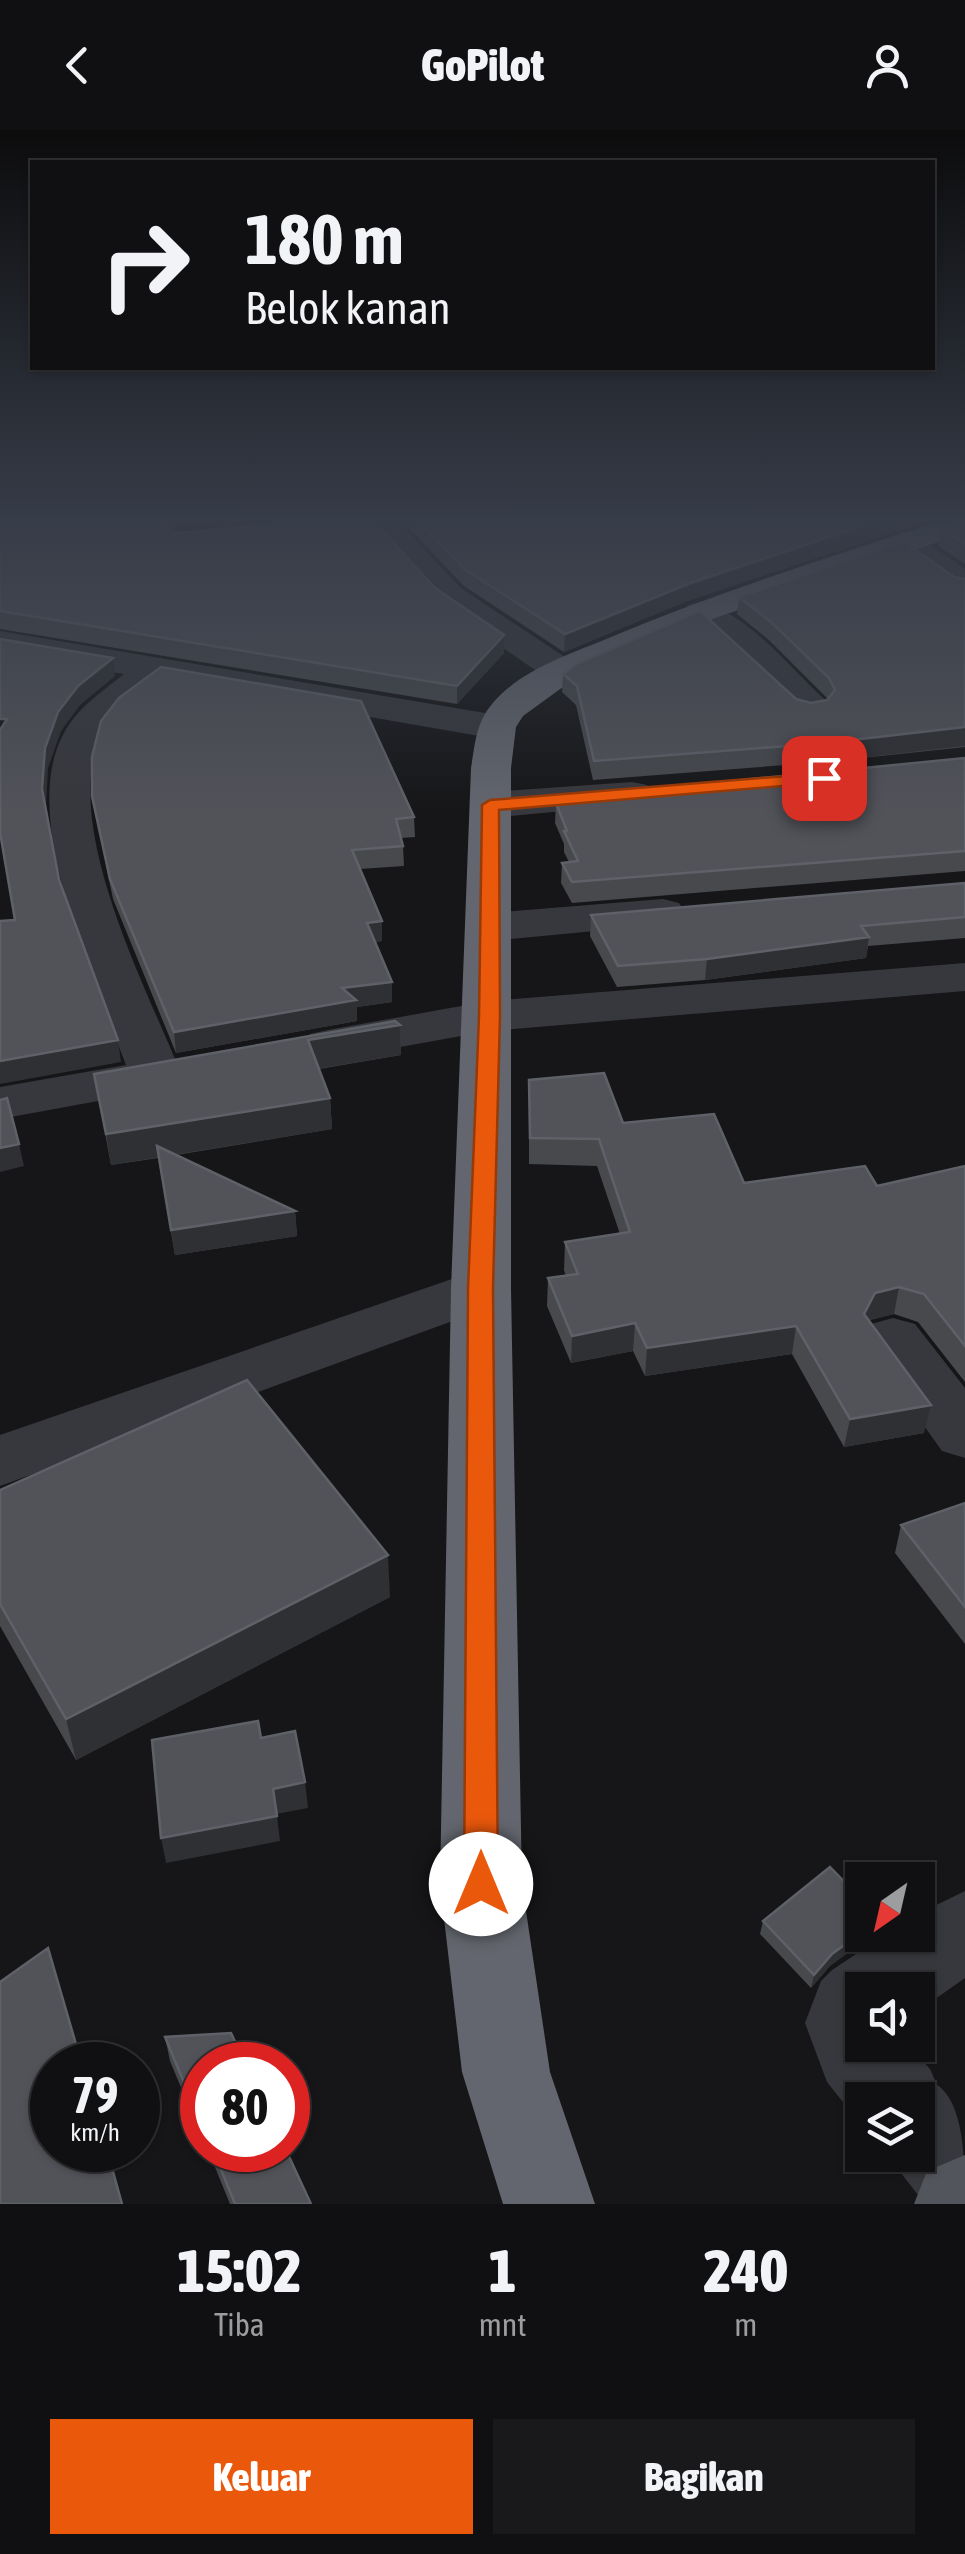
<!DOCTYPE html>
<html lang="id">
<style>
body{margin:0;font-family:"Asap Condensed",sans-serif;background:#19191b;color:#f1f3f6;height:100vh;display:flex;flex-direction:column;font-size:38px;white-space:nowrap}
*{box-sizing:border-box;margin:0}
p{font-size:32px;color:#9c9d9f}
.icon{flex:none;width:55px;height:55px;fill:none;stroke:currentColor;stroke-width:2;stroke-linecap:round;stroke-linejoin:round}
.map{position:relative;height:2074px;overflow:hidden}
.sheet{display:flex;flex-direction:column;background:#101012;flex:1}
.sheet>*{flex:none}
.top-card{position:absolute;left:30px;top:30px;width:905px;height:210px;border-radius:0px;box-shadow:0 2px 8px #0004,0 0 0 2px #303032;background:#101012;color:#f1f3f6;overflow:hidden}
.needle{width:65px;rotate:214deg}
.tools{position:absolute;left:845px;top:1732px;display:grid;gap:20px}
.tools a{display:grid;place-items:center;width:90px;height:90px;border-radius:0px;background:#101012;box-shadow:0 2px 8px #0004,0 0 0 2px #303032;font-size:50px}
.speed{position:absolute;left:30px;top:1912px;display:flex;gap:20px;font-size:50px;font-weight:700;text-align:center}
.speed>*{display:grid;place-content:center;width:130px;height:130px;border-radius:50%;background:#101012;box-shadow:0 2px 8px #0004,0 0 0 2px #303032;line-height:1}
.speed small{font-size:25px;font-weight:400}
.speed .limit{border:15px solid #d22;background:#fff;color:#111}
.pin{position:absolute;display:grid;place-items:center;width:85px;height:85px;color:#fff;margin:-42px;border-radius:20px;box-shadow:0 5px 15px #0006}
.me{position:absolute;width:110px;margin:-55px;rotate:0deg;stroke-linejoin:round;filter:drop-shadow(0 0 8px #0008)}
.turn{display:flex;align-items:center;gap:35px;height:210px;padding:0 50px;font-size:45px}
.turn .icon{width:130px;height:130px;stroke-width:2.5}
.turn b{display:block;font-size:70px;line-height:85px}
.eta{display:flex;justify-content:space-evenly;align-items:center;height:170px;text-align:center}
.eta b{font-size:60px;font-weight:800;line-height:70px}
.action{display:flex;gap:20px;margin-top:auto;padding:20px 50px}
.action a{flex:1;height:115px;border-radius:0px;background:#ea580c;color:#fff;font-size:40px;font-weight:800;line-height:115px;text-align:center}
.action a+a{background:#19191b;color:#f1f3f6}
header{display:flex;justify-content:space-between;align-items:center;height:130px;padding:0 50px;background:#101012;font-size:45px;font-weight:800}
.map>svg:first-child{display:block}
.lines{fill:none;stroke-linecap:round;stroke-linejoin:round}
.minor{fill:#37383d;fill-rule:evenodd}
.major{fill:#53555c;fill-rule:evenodd}
.highway{fill:#63666e;fill-rule:evenodd}
.wall{fill:#47494d}
.shaded-wall{fill:#2f3033}
.building{fill:#525359;stroke:#5f6168;stroke-width:2.5}
.route{fill:#ea580c;stroke:#983908;stroke-width:2.5}
</style>
<header><svg class="icon" aria-label="back" viewBox="0 0 24 24"><path d="M15 5l-7 7 7 7"/></svg>GoPilot<svg class="icon" aria-label="person" viewBox="0 0 24 24"><circle cx="12" cy="8" r="4"/><path d="M4 21q1-7 8-7t8 7"/></svg></header>
<div class="map">
<svg width="965" height="2074" viewBox="0 0 965 2074">
<rect width="100%" height="100%" fill="#161618"/>
<g class="lines">
<path class="minor" d="M364,392h34l64,67 112,74 5,8 -5,8 -13,3 -13,-3 -110,-76z
M905,402l11,3 49,34v25l-12,-3 -59,-42 -5,-7 5,-7z
M700,472c49,12 88,64 124,97l5,8 -5,8 -14,3 -14,-3 -70,-69 -43,-34 5,-7z
M0,501l497,84 14,4 5,8 -5,8 -14,4 -335,-58c-18,15 -52,34 -62,56 -37,88 41,240 75,322l12,3 8,11 -8,11 -18,4 -169,31v-32l126,-22c-31,-83 -109,-248 -62,-332 13,-25 39,-42 60,-59l-124,-21z
M632,652l15,3 6,9 -6,9 -156,15 -15,-4 -6,-9 6,-9 15,-4z
M663,769l16,4 7,10 -7,10 -189,18 -16,-4 -7,-10 7,-10 16,-4z
M965,833v28l-476,40 -161,29 -18,-4 -7,-11 7,-11 18,-4 161,-29z
M481,1139l21,6 9,14 -9,14 -502,183v-51z
M893,1188l22,6 50,64v70l-23,-7 -80,-112 9,-15z
M965,1761v87l-47,33v-21h-56v55h47l21,24 7,16c28,18 28,80 28,119h-40l-38,-49h31v-55h-56v26l-35,-44 -22,-59 16,-42 11,-11 53,-35h33v-21z"/>
<path class="major" d="M965,2025v49h-51l13,-33z"/>
<path class="highway" d="M937,392h28v11l-253,86 -138,60 -51,37 -7,11 -5,41v521l11,595 28,188 45,132h-92l-41,-132 -22,-188 11,-595 20,-521c4,-24 5,-45 21,-64 29,-35 79,-50 119,-67 107,-45 216,-79 326,-115z"/>
</g>
<path class="wall" d="M0,392l173,3 -3,5 265,58 69,65 -47,51 -457,-75z
M403,392h521l-237,79 -123,51 -100,-66z
M965,392v42l-27,-18 3,-17z
M954,447l11,2v168l-141,15 -231,18 -17,-75 -14,-13 1,-18 233,25 15,4 17,-4 -59,-59 -32,-26 2,-17z
M965,628v113l-393,32 -11,-20 1,-20 7,-1 -5,-10v-8l-9,-21 1,-20h2v-5z
M92,666l322,21 1,20 -14,1 2,8 1,20 -44,3 22,72 -7,1 17,60 -35,5v14l-181,32 -63,-154z
M965,753v55l-97,8 -2,12 -161,22 -88,7 -27,-51 1,-21z
M400,895l1,30 -82,14 11,29 2,31 -156,26 119,56 2,25 -122,19 -17,-97 -47,7 -17,-91z
M529,950l94,43 121,60 133,3 88,-20v216l-47,-60 -24,-8 -24,6 54,113 -80,14 -52,-93 -147,22 -12,-25 -62,12 -24,-57 1,-28 18,-2 -2,-6 1,-28 55,-8 -23,-68 -68,-2z
M0,1360l390,107 -314,163 -76,-134z
M965,1373v141l-70,-91 6,-28z
M763,1791l66,46 -18,21 -51,-54z
M165,1907l37,28v73l-32,-77z
M208,2020h78l25,54h-81z"/>
<path class="shaded-wall" d="M163,392h37l-27,3 -8,13z
M874,392h50l-237,79 -123,51 1,-18 123,-50z
M504,505v18l-47,51v-18z
M113,528l2,18 -35,29 -19,26 -13,37 -2,40 -4,-19 3,-41 13,-36 20,-26z
M965,597v19l-141,16 2,-19z
M382,791v20l-14,2 -1,-20z
M869,807l-3,21 -161,22 2,-21z
M392,852v20l-35,5v14l-181,32 -2,-21 168,-44z
M400,895l1,30 -91,15 -2,-30z
M118,910l3,22 -121,22v-23z
M330,968l2,31 -221,36 -5,-31z
M19,1014l5,22 -24,6v-24z
M295,1081l2,25 -122,19 -4,-25z
M899,1157l-5,27 -24,6 -11,21 5,-27 11,-21z
M635,1193l-2,28 -62,12 1,-27z
M796,1196l-4,28 -147,22 2,-28z
M931,1275l-7,28 -80,14 6,-28z
M388,1425l2,42 -314,163 -10,-41z
M305,1652l3,26 -32,6 -3,-25z
M277,1686l3,25 -114,22 -5,-25z
M862,1802v3h10l-43,32 -18,21 3,-13 18,-21z"/>
<path class="building" d="M0,392h164l6,8 11,3 109,-11h84l61,66 69,47 -47,51 -457,-75z
M419,392h455l-186,62 -123,50 -101,-65z
M961,392h4v23l-24,-16z
M904,412l50,35 11,2v148l-139,16 -232,18 -17,-75 -14,-12 13,-10 124,-53 96,88 15,4 16,-3 8,-10 -6,-12 -58,-56 -32,-25z
M0,509l113,19 -35,28 -20,26 -13,36 -3,41 17,91 59,160 -118,21v-140l15,-1 -15,-88v-102l7,-11h-7z
M161,537l200,34 53,116 -18,2 7,27 -51,4 30,71 -15,2 25,59 -50,6 14,12 -182,32 -64,-153 -18,-83v-39l9,-36 18,-23z
M965,628v93l-393,31 -10,-19 16,-2 -14,-30h3l-11,-28h4l-2,-5z
M965,753v34l-104,9 8,11 -162,22 -89,7 -27,-51z
M395,891l5,4 -92,15 22,58 -224,36 -12,-60z
M604,943l19,50 91,-9 30,69 121,-17 12,20 88,-20v180l-41,-52 -25,-7 -24,6 -11,21 67,91 -81,14 -54,-93 -149,22 -12,-25 -63,13 -24,-58 30,-4 -13,-32 65,-10 -31,-93 -69,-1 -1,-58z
M7,968l12,46 -19,4v-48z
M157,1016l138,65 -124,19z
M247,1250l141,175 -322,164 -66,-115v-114z
M965,1373v104l-64,-82z
M258,1591l3,17 34,-7 10,51 -32,7 4,27 -116,22 -9,-98z
M830,1737l32,33v32l-30,22 -18,21 -51,-54z
M48,1818l34,117h-30v85h55l15,54h-122v-222z
M231,1903l15,32h-44v61l-37,-89z
M213,2020h73l25,54h-76z"/>
<linearGradient id="sky" x2="0" y2="1"><stop stop-color="#0c0c0d"/><stop offset="0.57" stop-color="#363c48"/><stop offset="1" stop-color="#363c48" stop-opacity="0"/></linearGradient>
<rect width="965" height="682" fill="url(#sky)"/>
<path class="route" d="M824,643l9,5 -3,4 -331,28 1,206 -7,273 5,595 -5,11 -12,5 -12,-5 -5,-11 4,-595 11,-273 3,-211 8,-5z"/>
</svg>
<div class="tools">
<a><svg class="needle" viewBox="-14 -14 28 28"><path d="M0-13l5 13h-10z" fill="#e53935"/><path d="M0 13l5-13h-10z" fill="#9c9d9f"/></svg></a>
<a><svg class="icon" aria-label="sound" viewBox="0 0 24 24"><path d="M4 9h4l5-4v14l-5-4H4zM17 9q2 3 0 6"/></svg></a>
<a><svg class="icon" aria-label="layers" viewBox="0 0 24 24"><path d="M12 4l9 5-9 5-9-5zM3 14l9 5 9-5"/></svg></a>
</div>
<div class="speed"><div>79<small>km/h</small></div><div class="limit">80</div></div>
<div class="pin" style="left:824px;top:648px;background:#d93025"><svg class="icon" aria-label="arrive" viewBox="0 0 24 24"><path d="M6 21V4h12l-3 4 3 4H6"/></svg></div>
<svg class="me" style="left:481px;top:1754px" viewBox="-20 -20 40 40"><circle r="19" fill="#fff"/><path d="M0-13L10 11 0 6-10 11z" fill="#ea580c"/></svg>
<div class="top-card">
<div class="turn"><svg class="icon" aria-label="right" viewBox="0 0 24 24"><path d="M7 20v-9h11M14 6l5 5-5 5"/></svg><div><b>180 m</b>Belok kanan</div></div>
</div>
</div>
<section class="sheet">
<div class="eta">
<div><b>15:02</b><p>Tiba</p></div>
<div><b>1</b><p>mnt</p></div>
<div><b>240</b><p>m</p></div>
</div>
<div class="action"><a>Keluar</a><a>Bagikan</a></div>
</section>
